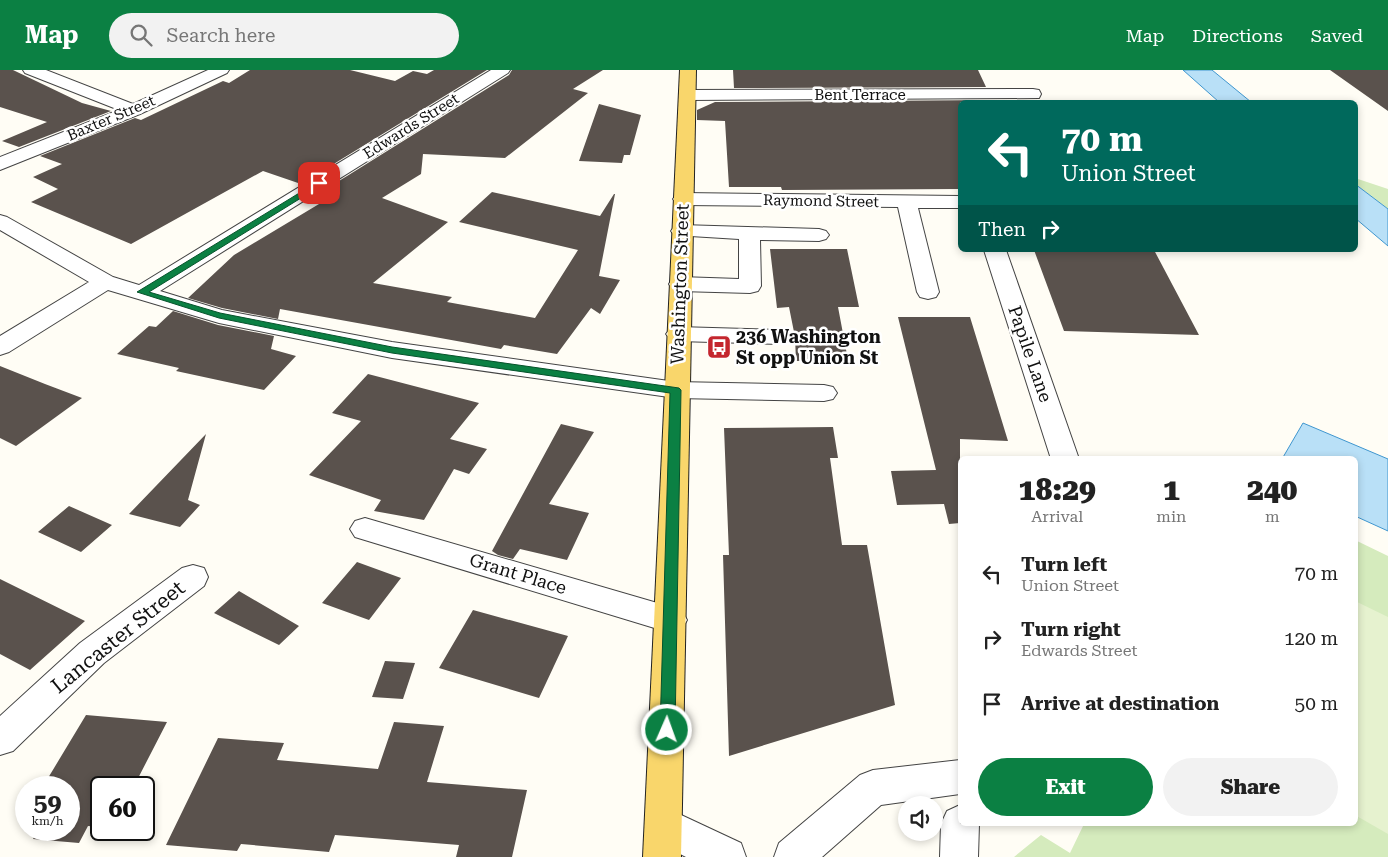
<!DOCTYPE html>
<style>
body{margin:0;font-family:"Roboto Serif",serif;background:#f2f2f2;color:#222;height:100vh;display:flex;flex-direction:column;font-size:19px;white-space:nowrap}
*{box-sizing:border-box;margin:0}
p{font-size:16px;color:#767676}
.icon{flex:none;width:28px;height:28px;fill:none;stroke:currentColor;stroke-width:2;stroke-linecap:round;stroke-linejoin:round}
.map{position:relative;flex:1;overflow:hidden}
.drawer{position:absolute;left:958px;top:386px;width:400px;height:370px;display:flex;flex-direction:column;background:#fff;border-radius:8px;box-shadow:0 2px 8px #0003}
.drawer>*{flex:none}
.top-card{position:absolute;left:958px;top:30px;width:400px;height:152px;border-radius:8px;box-shadow:0 2px 8px #0003;background:#00695c;color:#fff;overflow:hidden}
.buttons{position:absolute;left:898px;top:726px;display:grid;gap:10px}
.buttons a{display:grid;place-items:center;width:45px;height:45px;border-radius:50%;background:#fff;box-shadow:0 2px 8px #0003;font-size:25px}
.speed{position:absolute;left:15px;top:706px;display:flex;gap:10px;font-size:25px;font-weight:700;text-align:center}
.speed>*{display:grid;place-content:center;width:65px;height:65px;border-radius:50%;background:#fff;box-shadow:0 2px 8px #0003;line-height:1}
.speed small{font-size:12px;font-weight:400}
.speed .limit{border:2px solid #111;border-radius:8px;background:#fff;color:#111}
.pin{position:absolute;display:grid;place-items:center;width:42px;height:42px;color:#fff;margin:-21px;border-radius:10px;box-shadow:0 2px 8px #0006}
.me{position:absolute;width:55px;margin:-28px;rotate:2deg;stroke-linejoin:round;filter:drop-shadow(0 0 4px #0008)}
.turn{display:flex;align-items:center;gap:18px;height:105px;padding:0 20px;font-size:22px}
.turn .icon{width:65px;height:65px;stroke-width:2.5}
.turn b{display:block;font-size:35px;line-height:42px}
.then{display:flex;align-items:center;height:48px;padding:0 20px;background:#0003;gap:10px;font-size:19px}
.eta{display:flex;justify-content:space-evenly;align-items:center;height:85px;text-align:center}
.eta b{font-size:30px;font-weight:800;line-height:35px}
.primary-button{display:flex;gap:10px;margin-top:auto;padding:10px 20px}
.primary-button a{flex:1;height:58px;border-radius:30px;background:#0b8043;color:#fff;font-size:20px;font-weight:800;line-height:58px;text-align:center}
.primary-button a+a{background:#f2f2f2;color:#222}
ul{padding:0;list-style:none}
li{display:flex;align-items:center;gap:15px;height:65px;padding:0 20px}
li div{flex:1}
li b{display:block;font-size:19px}
li em{font-style:normal}
header{display:flex;align-items:center;gap:30px;box-sizing:border-box;height:70px;padding:0 25px;background:#0b8043;color:#fff}
header strong{font-size:24px}
nav{display:flex;gap:28px;margin-inline-start:auto;font-size:18px}
.search{width:350px;height:45px;background:#f2f2f2;display:flex;align-items:center;gap:12px;box-sizing:border-box;padding:0 18px;border-radius:28px;color:#767676;font-size:19px}
.map>svg:first-child{display:block}
.green{fill:#d5ebbd}
.pitch{fill:#e6f2cf}
.water{fill:#b9e0f7;stroke:#3f96cf}
.building{fill:#5a524d}
.lines{fill:none;stroke-linecap:round;stroke-linejoin:round}
.minor-casing{stroke:#444;stroke-width:2}
.major-casing{stroke:#222;stroke-width:2}
.minor{fill:#fff;fill-rule:evenodd}
.major{fill:#f9d66b;fill-rule:evenodd}
.route{fill:#0b8043;stroke:#07532c}
.labels{text-anchor:middle;stroke-width:5;stroke-linejoin:round;paint-order:stroke}
.far-street-label{font-size:15px;fill:#111;stroke:#fff}
.street-label{font-size:18px;fill:#111;stroke:#fff}
.poi-label{font-size:18px;font-weight:bold;fill:#111;stroke:#fff;text-anchor:start}
.near-street-label{font-size:21px;fill:#111;stroke:#fff}
</style>
<header>
<strong>Map</strong>
<div class="search"><svg class="icon" aria-label="search" viewBox="0 0 24 24"><circle cx="10" cy="10" r="6"/><path d="M15 15l6 6"/></svg>Search here</div>
<nav><a>Map</a><a>Directions</a><a>Saved</a></nav>
</header>
<div class="map">
<svg width="1388" height="787" viewBox="0 0 1388 787">
<rect width="100%" height="100%" fill="#fffdf5"/>
<path class="green" d="M1355,108l33,11v20l-33,-25z
M1355,470l33,16v301h-374l27,-22 29,18 14,-29h271z"/>
<path class="pitch" d="M1355,531l33,16v217l-33,-19z"/>
<path class="water" d="M1183,0h29l39,32h-32z
M1355,114l33,25v37l-33,-28z
M1303,353l85,36v72l-33,-15v-57h-73z"/>
<path class="building" d="M0,0h13l69,33 29,8 -92,36 -17,-6 45,-19 -47,-15z
M250,0h100l45,11 18,-10 14,3 7,-4h53l-186,114 -38,-13 -132,73 -100,-42 27,-13 -25,-12 29,-13 -22,-8 95,-38 6,2 82,-39 6,2z
M512,0h91l-30,19 15,4 -83,65 -82,-4 -2,20 -39,24 66,24 -75,61 79,14 -5,5 88,16 43,-68 -119,-28 33,-30 108,24 14,-22h1l-16,82 21,4 -20,34 -9,-6 -34,46 -53,-9 -3,4 -221,-40 -2,10 -56,-11 -34,-10 46,-43 100,-60 -11,-4 186,-116z
M733,0h245l8,17 -252,1z
M1330,0h58v41z
M993,30l1,2h-34v87l-178,1 -1,-3h-52l-4,-66 -28,-1v-10l18,-8z
M599,34l42,11 -11,40h-6l-2,8 -43,-2z
M770,179h77l12,58h-21l10,53 -52,1 -1,-24 -6,-30 -12,1z
M1034,180h120l45,85 -135,-4z
M173,241l45,14 56,11 -3,13 25,7 -32,34 -88,-19 3,-3 -62,-14 32,-28 7,1z
M898,247h72l38,124 -48,-2v84l-11,1 -5,-20 -47,1 -6,-34 45,-1z
M0,296l45,18 37,14 -66,48 -16,-8z
M368,304l111,29 -29,36 37,10 -18,25 -15,-5 -30,51 -50,-9 7,-11 -72,-25 52,-54 -29,-8z
M561,354l33,8 -45,72 40,9 -22,47 -47,-11 -7,10 -15,-4 -6,-4z
M833,357l5,31h-8l12,87h25l28,160 -166,51 -6,-201h6l-5,-127z
M206,364l-18,66 12,5 -20,22 -51,-13z
M69,436l43,19 -31,27 -43,-20z
M357,492l44,16 -32,42 -47,-17z
M0,509l85,42 -55,49 -30,-16z
M239,521l60,35 -20,19 -65,-32z
M473,540l95,26 -29,62 -100,-30z
M385,591l30,2 -12,36 -31,-2z
M86,645l81,7 -34,66h-32v39l-13,-1 -9,17 -46,-4 5,-9h31v-42h-27z
M394,652l50,4 -17,56 100,8 -15,67h-56l3,-12 -124,-10 -6,17 -88,-8 -4,7 -71,-6 52,-107 66,5 -7,17 101,9z"/>
<g class="lines">
<defs>
<path id="minor" d="M23,0h23l87,34 75,-34h21l-2,3 -87,41 -140,56v-13l119,-47 -94,-37z
M491,0h19l-2,3 -348,218 62,19 170,32 284,40 148,3 9,2 4,6 -4,6 -9,2 -148,-3 -284,-40 -173,-35 -111,-33 -99,62 -9,3v-19l89,-54 -89,-52v-15l7,2 106,60 26,8z
M1033,19l6,1 2,4 -2,4 -351,2 -6,-1 -2,-4 2,-4 6,-1z
M683,123l277,3v12h-42l21,84 -3,5 -8,2 -8,-2 -3,-5 -19,-85 -215,-2 -7,-2 -3,-4 3,-4z
M681,155l138,4 7,2 3,4 -3,4 -7,2 -59,-1 1,46 -3,5 -8,2 -70,-2 -8,-2 -3,-5 3,-5 8,-2 59,2v-40l-65,-4 -3,-4 3,-4z
M984,180h22l73,209h-28z
M678,257l103,3 8,2 4,5 -4,5 -8,2 -103,-3 -8,-2 -4,-5 4,-5z
M365,448l306,89 11,4 5,9 -5,9 -11,4 -316,-96 -5,-8 5,-8z
M193,495l11,3 4,9 -4,9 -100,77 -91,88 -13,4v-39l80,-73 102,-75z
M960,690v34l-79,11 -59,52h-48l5,-14 81,-68 13,-5z
M960,735v19h19l-1,33h-38l1,-33 6,-13z
M664,737l77,36 5,14h-60l-35,-18 -6,-13 6,-13z"/>
<path id="major" d="M680,0h16l-15,787h-38z"/>
</defs>
<use href="#minor" class="minor-casing"/>
<use href="#major" class="major-casing"/>
<use href="#minor" class="minor"/>
<use href="#major" class="major"/>
</g>
<path class="route" d="M319,111l3,1v3l-173,107 71,21 172,34 287,41 2,2 -6,340 -2,4 -6,2 -5,-2 -2,-4 10,-337 -278,-40 -173,-35 -82,-26z"/>
<defs>
<symbol id="bus-square" viewBox="-11 -11 22 22"><rect x="-9" y="-9" width="18" height="18" rx="4" fill="#c4262e" stroke="#fff"/><path d="M-5-6H5V4H4V6H2V4H-2V6H-4V4H-5ZM-3.5-4V0h7V-4ZM-3.5 1.2v1.5H-2V1.2ZM2 1.2v1.5H3.5V1.2Z" fill="#fff"/></symbol>
</defs>
<g fill-rule="evenodd">
<use href="#bus-square" x="705" y="263" width="28" height="28"/>
</g>
<g class="labels">
<g class="far-street-label">
<text x="860" y="30">Bent Terrace</text>
<text transform="translate(111 48) rotate(-23)" y="5">Baxter Street</text>
<text transform="translate(411 56) rotate(-32)" y="5">Edwards Street</text>
<text transform="translate(821 131) rotate(1)" y="5">Raymond Street</text>
</g>
<g class="street-label">
<text transform="translate(680 214) rotate(-88)" y="6">Washington Street</text>
<text transform="translate(1030 284) rotate(71)" y="6">Papile Lane</text>
<text transform="translate(518 504) rotate(17)" y="6">Grant Place</text>
</g>
<g class="poi-label">
<text x="736" y="273">236 Washington<tspan x="736" dy="21">St opp Union St</tspan></text>
</g>
<g class="near-street-label">
<text transform="translate(118 567) rotate(-39)" y="7">Lancaster Street</text>
</g>
</g>
</svg>
<div class="buttons">
<a><svg class="icon" aria-label="sound" viewBox="0 0 24 24"><path d="M4 9h4l5-4v14l-5-4H4zM17 9q2 3 0 6"/></svg></a>
</div>
<div class="speed"><div>59<small>km/h</small></div><div class="limit">60</div></div>
<div class="pin" style="left:319px;top:113px;background:#d93025"><svg class="icon" aria-label="arrive" viewBox="0 0 24 24"><path d="M6 21V4h12l-3 4 3 4H6"/></svg></div>
<svg class="me" style="left:667px;top:660px" viewBox="-20 -20 40 40"><circle r="17" fill="#0b8043" stroke="#fff" stroke-width="3"/><path d="M0-11L8 9 0 5-8 9z" fill="#fff"/></svg>
<div class="top-card">
<div class="turn"><svg class="icon" aria-label="left" viewBox="0 0 24 24"><path d="M17 20v-9H6M10 6l-5 5 5 5"/></svg><div><b>70 m</b>Union Street</div></div>
<div class="then">Then<svg class="icon" aria-label="right" viewBox="0 0 24 24"><path d="M7 20v-9h11M14 6l5 5-5 5"/></svg></div>
</div>
<section class="drawer">
<div class="eta">
<div><b>18:29</b><p>Arrival</p></div>
<div><b>1</b><p>min</p></div>
<div><b>240</b><p>m</p></div>
</div>
<ul>
<li><svg class="icon" aria-label="left" viewBox="0 0 24 24"><path d="M17 20v-9H6M10 6l-5 5 5 5"/></svg><div><b>Turn left</b><p>Union Street</p></div><em>70 m</em></li>
<li><svg class="icon" aria-label="right" viewBox="0 0 24 24"><path d="M7 20v-9h11M14 6l5 5-5 5"/></svg><div><b>Turn right</b><p>Edwards Street</p></div><em>120 m</em></li>
<li><svg class="icon" aria-label="arrive" viewBox="0 0 24 24"><path d="M6 21V4h12l-3 4 3 4H6"/></svg><div><b>Arrive at destination</b></div><em>50 m</em></li>
</ul>
<div class="primary-button"><a>Exit</a><a>Share</a></div>
</section>
</div>
